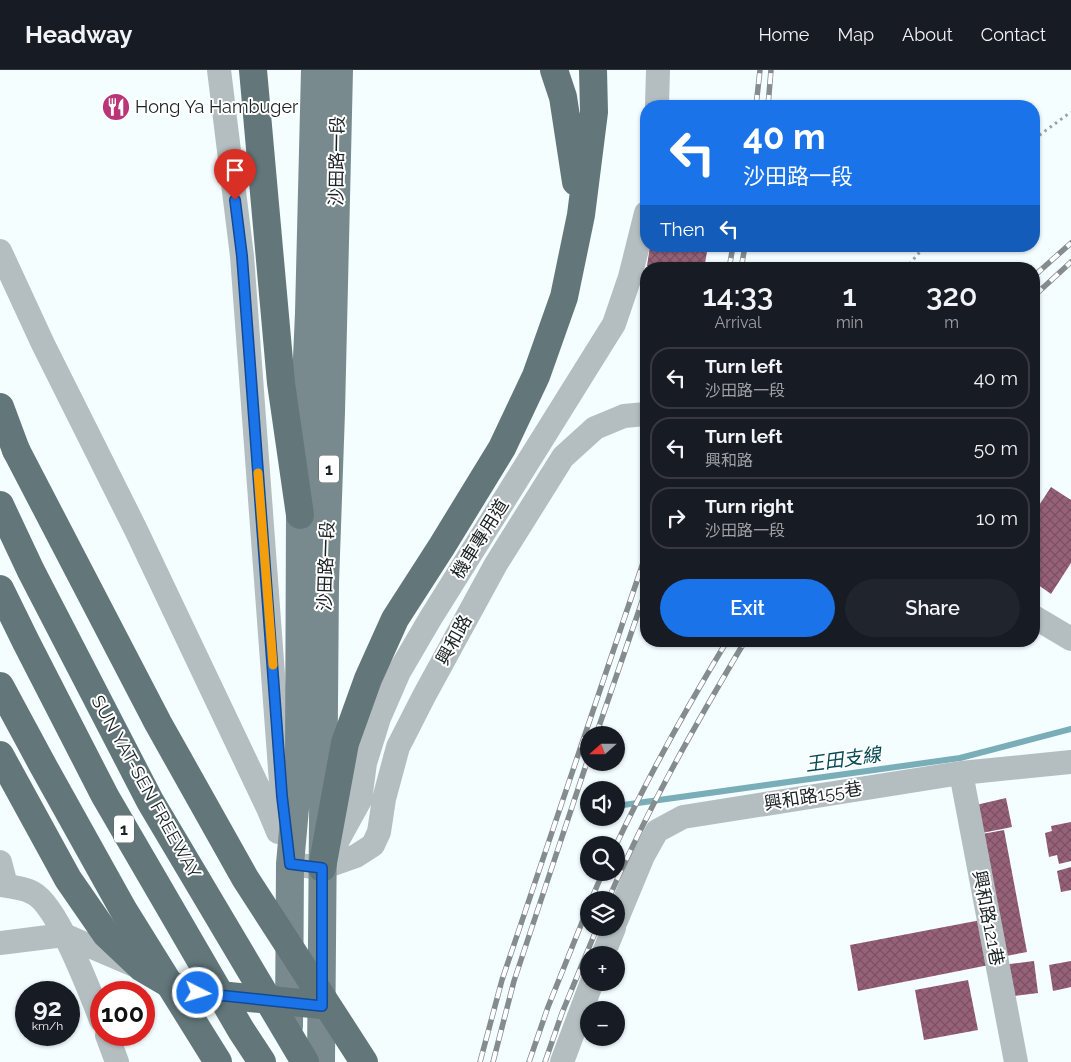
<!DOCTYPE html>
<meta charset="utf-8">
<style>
body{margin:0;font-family:Raleway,"Noto Sans TC",sans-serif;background:#20242c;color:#f1f3f6;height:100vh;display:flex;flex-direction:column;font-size:19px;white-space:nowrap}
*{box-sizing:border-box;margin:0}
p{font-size:16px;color:#9ea1a6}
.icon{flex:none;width:28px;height:28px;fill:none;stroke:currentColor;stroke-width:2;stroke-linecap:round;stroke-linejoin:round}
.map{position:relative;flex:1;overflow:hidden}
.details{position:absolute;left:640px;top:192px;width:400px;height:385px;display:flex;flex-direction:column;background:#171b24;border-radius:20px;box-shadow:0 1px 4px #0004}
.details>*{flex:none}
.guide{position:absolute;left:640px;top:30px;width:400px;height:152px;border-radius:20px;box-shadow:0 1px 4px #0004;background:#1a73e8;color:#fff;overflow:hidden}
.needle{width:32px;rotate:249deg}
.controls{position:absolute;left:580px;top:656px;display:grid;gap:10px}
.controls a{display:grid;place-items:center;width:45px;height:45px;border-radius:50%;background:#171b24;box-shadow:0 1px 4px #0004;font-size:25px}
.speed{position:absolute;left:15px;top:911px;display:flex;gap:10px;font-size:25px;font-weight:700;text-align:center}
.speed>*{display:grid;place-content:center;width:65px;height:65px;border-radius:50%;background:#171b24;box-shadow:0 1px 4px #0004;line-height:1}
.speed small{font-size:12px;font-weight:400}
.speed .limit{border:8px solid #d22;background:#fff;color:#111}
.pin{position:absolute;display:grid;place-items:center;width:42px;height:42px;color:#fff;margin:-51px -21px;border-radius:50% 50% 50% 0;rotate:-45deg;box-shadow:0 0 5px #0007}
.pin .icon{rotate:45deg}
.me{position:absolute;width:55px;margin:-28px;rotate:95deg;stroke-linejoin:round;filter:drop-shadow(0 0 4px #0008)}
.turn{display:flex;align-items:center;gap:18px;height:105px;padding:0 20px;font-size:22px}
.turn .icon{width:65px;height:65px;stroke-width:2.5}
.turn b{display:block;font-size:35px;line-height:42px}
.then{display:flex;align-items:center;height:48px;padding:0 20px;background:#0003;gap:10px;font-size:19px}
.eta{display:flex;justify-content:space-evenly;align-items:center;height:85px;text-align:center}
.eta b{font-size:30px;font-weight:600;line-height:35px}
.action{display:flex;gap:10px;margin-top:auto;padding:10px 20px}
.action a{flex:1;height:58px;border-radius:30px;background:#1a73e8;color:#fff;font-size:20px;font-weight:600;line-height:58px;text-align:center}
.action a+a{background:#20242c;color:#f1f3f6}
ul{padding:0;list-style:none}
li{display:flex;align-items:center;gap:15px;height:62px;margin:0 10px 8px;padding:0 10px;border:2px solid #363941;border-radius:20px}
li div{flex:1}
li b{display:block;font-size:19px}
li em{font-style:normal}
header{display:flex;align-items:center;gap:30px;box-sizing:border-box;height:70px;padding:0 25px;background:#171b24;border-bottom:1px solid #363941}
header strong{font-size:24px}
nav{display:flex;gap:28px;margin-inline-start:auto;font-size:18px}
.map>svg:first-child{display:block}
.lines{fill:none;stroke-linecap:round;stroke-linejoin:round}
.stream{stroke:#79aeb9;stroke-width:6}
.building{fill:url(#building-cross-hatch)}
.path{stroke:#9aa2a4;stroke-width:3;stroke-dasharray:2.5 4;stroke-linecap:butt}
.minor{stroke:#b4bec0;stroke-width:24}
.major{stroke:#788a8d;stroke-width:28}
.highway{stroke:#63777b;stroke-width:28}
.rail-casing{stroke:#848c8e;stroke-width:5.5}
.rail{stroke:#fff;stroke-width:4;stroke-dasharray:11;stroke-linecap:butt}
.highway-bridge{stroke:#63777b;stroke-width:28}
.route-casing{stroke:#114b97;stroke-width:12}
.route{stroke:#1a73e8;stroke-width:9}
.slow{stroke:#f59e0b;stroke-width:9}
.labels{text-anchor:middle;stroke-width:4;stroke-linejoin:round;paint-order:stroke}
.shield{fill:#fff;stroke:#5e6465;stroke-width:1}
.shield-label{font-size:16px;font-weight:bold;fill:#192123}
.poi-label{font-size:18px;fill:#192123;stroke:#fff;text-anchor:start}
.street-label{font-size:18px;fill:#192123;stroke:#fff}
.water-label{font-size:19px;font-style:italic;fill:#034953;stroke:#fff}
</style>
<header>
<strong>Headway</strong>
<nav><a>Home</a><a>Map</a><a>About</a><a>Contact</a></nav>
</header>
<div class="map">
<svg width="1071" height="992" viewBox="0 0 1071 992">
<defs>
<pattern id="building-cross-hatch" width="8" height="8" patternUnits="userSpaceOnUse" patternTransform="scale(1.25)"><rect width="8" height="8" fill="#976278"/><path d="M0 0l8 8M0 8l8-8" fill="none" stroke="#7a5062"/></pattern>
</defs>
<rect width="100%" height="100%" fill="#f4fdff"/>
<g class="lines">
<path class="stream" d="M616,736l344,-48 111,-29"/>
</g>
<path class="building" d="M650,176h58l-4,23h-45l1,-3h-13z
M1051,417l20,13v63l-20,31 -17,-12v-69z
M1006,728l6,29 -30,6 -6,-28z
M1071,752v39l-12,3 -2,-9 -8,2 -4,-24 7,-2 -1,-5z
M1004,760l23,122 -26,5 -24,-122z
M1071,797v23l-10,2 -4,-21z
M981,850l8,45 -131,26 -8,-46z
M1034,891l4,32 -32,4 -4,-32z
M1071,891v26l-18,4 -4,-26z
M968,910l10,50 -54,10 -9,-50z"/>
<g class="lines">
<path class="path" d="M1034,69l37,-27
M905,199l20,-23"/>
<path class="minor" d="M219,0l23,186 40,540 4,31
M657,36l1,-36
M0,181l43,93 93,186 132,278 10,24
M1034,547l37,22
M961,703l55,289
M327,790l33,-60 5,-37 14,-45 20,-46 31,-53 184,-295 16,-47 16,-64
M0,792l6,23
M290,794l32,4 34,-12 17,-11 6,-13 5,-33 14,-52 26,-51 72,-132 67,-107 32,-29 29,-12 22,-2
M0,815c8,1 26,4 33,8 24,12 58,101 68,127
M616,851l27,-65 14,-25 26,-14 278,-44 110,-11
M0,873l64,-8 70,30
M603,885l11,-27
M107,965l10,27
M562,992l30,-80"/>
<path class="major" d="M289,956l1,-162 9,-100 1,-249 9,-202 6,-243
M321,992l4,-479 6,-171 8,-342"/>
<path class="highway" d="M253,0l28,313 19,132
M554,0l9,27 13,85
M0,337l16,43
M0,685l68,124 38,55 36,34 29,17 27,8 124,12
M322,798l23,-125 23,-64 27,-60 47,-73 60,-98 34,-72 28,-79 17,-82 13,-103 -1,-42"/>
<defs>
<path id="rail" d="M756,36l4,-36
M768,36l3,-36
M729,199l4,-23
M741,199l4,-23
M1034,206l37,-33
M1034,226l37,-34
M596,665l50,-145
M616,775c33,-70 71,-138 111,-204
M591,830l12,-28
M608,830c39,-90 87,-175 137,-259
M480,992l22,-82 144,-426
M493,992l21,-81 75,-225
M529,992l19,-55 41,-102
M545,992l17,-49 35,-85"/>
</defs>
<use href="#rail" class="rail-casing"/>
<use href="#rail" class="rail"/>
<path class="highway-bridge" d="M16,380l142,273 87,155 119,184
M0,435l31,66 119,230 155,261
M0,519l26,53 79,154 136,234 21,32
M0,616l41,76 83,149 94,151"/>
</g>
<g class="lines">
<defs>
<path id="route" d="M198,923l124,13v-138l-32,-4 -8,-68 -40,-540 -7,-56"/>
</defs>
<use href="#route" class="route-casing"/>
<use href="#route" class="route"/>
<path class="slow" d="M258,403l15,192"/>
</g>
<defs>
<symbol id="restaurant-disc" viewBox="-11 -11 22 22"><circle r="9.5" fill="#ba3478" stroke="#fff"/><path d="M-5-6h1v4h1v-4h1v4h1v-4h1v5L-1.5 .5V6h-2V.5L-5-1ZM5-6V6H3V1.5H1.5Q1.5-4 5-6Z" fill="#fff"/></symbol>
</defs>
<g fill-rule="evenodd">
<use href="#restaurant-disc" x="100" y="21" width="32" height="32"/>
</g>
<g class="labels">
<g class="shield">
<rect x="319" y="385.5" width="20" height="27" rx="4"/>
<rect x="114" y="745.5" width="20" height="27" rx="4"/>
</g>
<g class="shield-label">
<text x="329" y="405">1</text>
<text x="124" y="765">1</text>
</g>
<g class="poi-label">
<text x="135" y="43">Hong Ya Hambuger</text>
</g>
<g class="street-label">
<text transform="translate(337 91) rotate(-89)" y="6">沙田路一段</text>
<text transform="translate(480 469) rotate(-58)" y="6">機車專用道</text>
<text transform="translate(326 496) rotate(-88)" y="6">沙田路一段</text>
<text transform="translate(454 570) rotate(-61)" y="6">興和路</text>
<text transform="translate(146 717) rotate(61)" y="6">SUN YAT-SEN FREEWAY</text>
<text transform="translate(813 726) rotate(-9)" y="6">興和路155巷</text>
<text transform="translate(988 848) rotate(79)" y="6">興和路121巷</text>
</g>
<g class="water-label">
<text transform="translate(843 689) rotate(-8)" y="7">王田支線</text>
</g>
</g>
</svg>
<div class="controls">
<a><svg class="needle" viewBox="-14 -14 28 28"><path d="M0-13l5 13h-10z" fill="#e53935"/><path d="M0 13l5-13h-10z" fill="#9ea1a6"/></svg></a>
<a><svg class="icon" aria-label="sound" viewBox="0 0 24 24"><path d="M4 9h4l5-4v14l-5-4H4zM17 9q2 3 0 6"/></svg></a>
<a><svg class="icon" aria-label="search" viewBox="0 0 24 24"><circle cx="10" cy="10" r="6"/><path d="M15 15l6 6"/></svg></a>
<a><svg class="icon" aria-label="layers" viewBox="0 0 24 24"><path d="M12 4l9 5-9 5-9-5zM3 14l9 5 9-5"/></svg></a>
<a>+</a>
<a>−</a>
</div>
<div class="speed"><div>92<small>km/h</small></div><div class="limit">100</div></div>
<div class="pin" style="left:235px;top:130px;background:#d93025"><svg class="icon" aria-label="arrive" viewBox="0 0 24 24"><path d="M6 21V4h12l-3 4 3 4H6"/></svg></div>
<svg class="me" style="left:198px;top:923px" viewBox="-20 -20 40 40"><circle r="17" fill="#1a73e8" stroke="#fff" stroke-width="3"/><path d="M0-11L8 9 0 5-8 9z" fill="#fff"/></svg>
<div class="guide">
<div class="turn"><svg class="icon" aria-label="left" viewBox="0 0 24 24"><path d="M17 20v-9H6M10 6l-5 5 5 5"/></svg><div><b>40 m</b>沙田路一段</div></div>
<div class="then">Then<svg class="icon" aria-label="left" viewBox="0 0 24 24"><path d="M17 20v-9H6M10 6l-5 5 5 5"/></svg></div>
</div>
<section class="details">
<div class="eta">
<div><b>14:33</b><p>Arrival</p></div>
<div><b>1</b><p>min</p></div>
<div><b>320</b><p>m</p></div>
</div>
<ul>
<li><svg class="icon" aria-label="left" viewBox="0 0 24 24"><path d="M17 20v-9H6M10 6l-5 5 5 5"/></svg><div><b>Turn left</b><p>沙田路一段</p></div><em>40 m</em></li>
<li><svg class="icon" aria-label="left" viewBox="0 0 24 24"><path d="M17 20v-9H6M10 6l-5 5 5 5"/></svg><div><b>Turn left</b><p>興和路</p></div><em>50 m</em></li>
<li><svg class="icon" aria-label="right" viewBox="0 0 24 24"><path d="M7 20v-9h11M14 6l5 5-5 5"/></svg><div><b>Turn right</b><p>沙田路一段</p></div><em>10 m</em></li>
</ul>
<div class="action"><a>Exit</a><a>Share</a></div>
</section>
</div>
